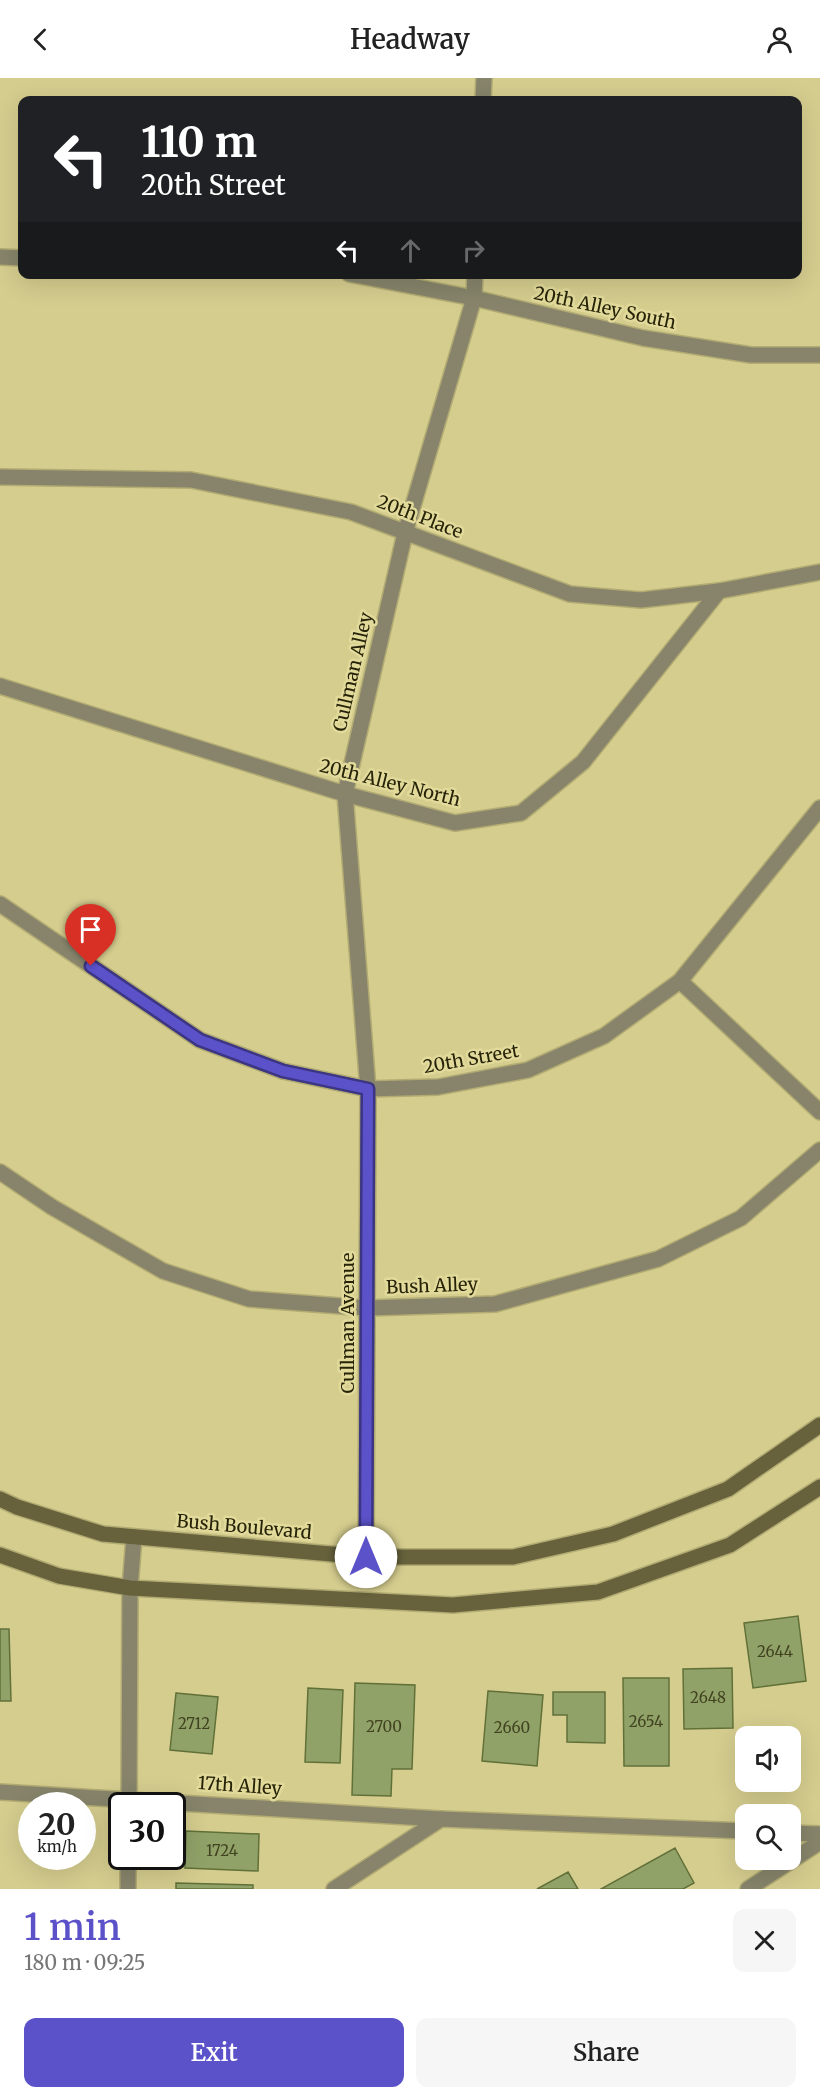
<!DOCTYPE html>
<meta charset="utf-8">
<style>
body{margin:0;font-family:Merriweather,serif;background:#f6f6f6;color:#222;height:100vh;display:flex;flex-direction:column;font-size:22px;white-space:nowrap}
*{box-sizing:border-box;margin:0}
p{font-size:20px;color:#767676}
.icon{flex:none;width:33px;height:33px;fill:none;stroke:currentColor;stroke-width:2;stroke-linecap:round;stroke-linejoin:round}
.map{position:relative;height:1811px;overflow:hidden}
.drawer{display:flex;flex-direction:column;background:#fff;flex:1}
.drawer>*{flex:none}
.hud{position:absolute;left:18px;top:18px;width:784px;height:183px;border-radius:12px;box-shadow:0 6px 24px #0002;background:#202124;color:#fff;overflow:hidden}
.controls{position:absolute;left:735px;top:1648px;display:grid;gap:12px}
.controls a{display:grid;place-items:center;width:66px;height:66px;border-radius:12px;background:#fff;box-shadow:0 6px 24px #0002;font-size:30px}
.speed{position:absolute;left:18px;top:1714px;display:flex;gap:12px;font-size:30px;font-weight:700;text-align:center}
.speed>*{display:grid;place-content:center;width:78px;height:78px;border-radius:50%;background:#fff;box-shadow:0 6px 24px #0002;line-height:1}
.speed small{font-size:15px;font-weight:400}
.speed .limit{border:3px solid #111;border-radius:9px;background:#fff;color:#111}
.pin{position:absolute;display:grid;place-items:center;width:51px;height:51px;color:#fff;margin:-62px -26px;border-radius:50% 50% 50% 0;rotate:-45deg;box-shadow:0 0 6px #0007}
.pin .icon{rotate:45deg}
.me{position:absolute;width:66px;margin:-33px;rotate:0deg;stroke-linejoin:round;filter:drop-shadow(0 0 4px #0008)}
.turn{display:flex;align-items:center;gap:21px;height:126px;padding:0 24px;font-size:27px}
.turn .icon{width:78px;height:78px;stroke-width:2.5}
.turn b{display:block;font-size:42px;line-height:51px}
.lanes{display:flex;align-items:center;height:57px;padding:0 24px;background:#0003;justify-content:center;gap:30px;direction:ltr}
.lanes .off{opacity:.35}
.round{display:grid;place-items:center;flex:none;width:63px;height:63px;border-radius:12px;background:#f6f6f6}
.summary{display:flex;align-items:center;justify-content:space-between;height:102px;padding:0 24px}
h1{font-size:36px;font-weight:600;line-height:45px;color:#5b51c9}
.primary-button{display:flex;gap:12px;margin-top:auto;padding:12px 24px}
.primary-button a{flex:1;height:69px;border-radius:12px;background:#5b51c9;color:#fff;font-size:24px;font-weight:600;line-height:69px;text-align:center}
.primary-button a+a{background:#f6f6f6;color:#222}
header{display:flex;justify-content:space-between;align-items:center;height:78px;padding:0 24px;background:#fff;font-size:27px;font-weight:600}
.map>svg:first-child{display:block}
.building{fill:#91a268;stroke:#617038;stroke-width:1.5}
.lines{fill:none;stroke-linecap:round;stroke-linejoin:round}
.service-casing{stroke:#b2ab73;stroke-width:18}
.minor-casing{stroke:#b2ab73;stroke-width:18}
.secondary-casing{stroke:#b2ab73;stroke-width:18}
.service{stroke:#87846b;stroke-width:15}
.minor{stroke:#87846b;stroke-width:15}
.secondary{stroke:#67623c;stroke-width:15}
.route-casing{stroke:#3b3583;stroke-width:15}
.route{stroke:#5b51c9;stroke-width:10}
.labels{text-anchor:middle;stroke-width:5;stroke-linejoin:round;paint-order:stroke}
.number-label{font-size:15px;fill:#414321}
.street-label{font-size:18px;fill:#262309;stroke:#e2da9a}
</style>
<header><svg class="icon" aria-label="back" viewBox="0 0 24 24"><path d="M15 5l-7 7 7 7"/></svg>Headway<svg class="icon" aria-label="person" viewBox="0 0 24 24"><circle cx="12" cy="8" r="4"/><path d="M4 21q1-7 8-7t8 7"/></svg></header>
<div class="map">
<svg width="820" height="1811" viewBox="0 0 820 1811">
<rect width="100%" height="100%" fill="#d5cd8e"/>
<path class="building" d="M798,1538l8,65 -53,7 -9,-65z
M0,1551h9l2,72h-11z
M732,1590l1,60 -49,1 -1,-60z
M623,1600h46v88h-45z
M355,1605l60,2 -3,84h-20l-1,27 -39,-1z
M308,1610l35,2 -3,73 -35,-1z
M488,1613l55,4 -6,71 -55,-5z
M553,1614h52v51l-38,-1v-27h-14z
M176,1615l42,4 -6,57 -42,-4z
M186,1753l73,3 -1,37 -73,-3z
M675,1770l19,35 -11,6h-82z
M568,1794l10,17h-41z
M176,1805l77,2v4h-77z"/>
<g class="lines">
<defs>
<path id="service" d="M483,22l1,-22
M0,179l22,1
M349,196l125,24 169,40 108,17h69
M0,608l345,108 110,29 66,-10 62,-51 136,-171
M680,903l140,131
M368,1011l-23,-295 60,-261 69,-235 1,-24
M0,1094l52,35 111,64 86,28 118,9 128,-4 163,-45 83,-41 79,-68
M0,1714l441,27"/>
<path id="minor" d="M0,399l191,3 160,32 219,82 71,6 78,-9 101,-19
M0,826l200,136 83,31 85,18 70,-2 90,-17 76,-34 76,-55 140,-173
M366,1479l2,-468
M129,1728l1,-218 4,-51
M790,1755l30,1
M128,1811v-32
M334,1811l107,-70 305,12
M748,1811l72,-47"/>
<path id="secondary" d="M0,1421l17,8 86,27 263,23h147l100,-23 115,-45 92,-64
M0,1477l59,21 71,12 323,17 145,-13 132,-47 90,-58"/>
</defs>
<use href="#service" class="service-casing"/>
<use href="#minor" class="minor-casing"/>
<use href="#secondary" class="secondary-casing"/>
<use href="#service" class="service"/>
<use href="#minor" class="minor"/>
<use href="#secondary" class="secondary"/>
</g>
<g class="lines">
<defs>
<path id="route" d="M91,888l109,74 83,31 85,18 -2,468"/>
</defs>
<use href="#route" class="route-casing"/>
<use href="#route" class="route"/>
</g>
<g class="labels">
<g class="number-label">
<text x="775" y="1579">2644</text>
<text x="708" y="1625">2648</text>
<text x="646" y="1649">2654</text>
<text x="194" y="1651">2712</text>
<text x="384" y="1654">2700</text>
<text x="512" y="1655">2660</text>
<text x="222" y="1778">1724</text>
</g>
<g class="street-label">
<text transform="translate(605 230) rotate(12)" y="6">20th Alley South</text>
<text transform="translate(420 439) rotate(21)" y="6">20th Place</text>
<text transform="translate(353 594) rotate(-77)" y="6">Cullman Alley</text>
<text transform="translate(390 705) rotate(14)" y="6">20th Alley North</text>
<text transform="translate(471 981) rotate(-10)" y="6">20th Street</text>
<text transform="translate(432 1208) rotate(-2)" y="6">Bush Alley</text>
<text transform="translate(348 1245) rotate(-90)" y="6">Cullman Avenue</text>
<text transform="translate(244 1449) rotate(5)" y="6">Bush Boulevard</text>
<text transform="translate(240 1708) rotate(4)" y="6">17th Alley</text>
</g>
</g>
</svg>
<div class="controls">
<a><svg class="icon" aria-label="sound" viewBox="0 0 24 24"><path d="M4 9h4l5-4v14l-5-4H4zM17 9q2 3 0 6"/></svg></a>
<a><svg class="icon" aria-label="search" viewBox="0 0 24 24"><circle cx="10" cy="10" r="6"/><path d="M15 15l6 6"/></svg></a>
</div>
<div class="speed"><div>20<small>km/h</small></div><div class="limit">30</div></div>
<div class="pin" style="left:91px;top:888px;background:#d93025"><svg class="icon" aria-label="arrive" viewBox="0 0 24 24"><path d="M6 21V4h12l-3 4 3 4H6"/></svg></div>
<svg class="me" style="left:366px;top:1479px" viewBox="-20 -20 40 40"><circle r="19" fill="#fff"/><path d="M0-13L10 11 0 6-10 11z" fill="#5b51c9"/></svg>
<div class="hud">
<div class="turn"><svg class="icon" aria-label="left" viewBox="0 0 24 24"><path d="M17 20v-9H6M10 6l-5 5 5 5"/></svg><div><b>110 m</b>20th Street</div></div>
<div class="lanes"><svg class="icon" aria-label="left" viewBox="0 0 24 24"><path d="M17 20v-9H6M10 6l-5 5 5 5"/></svg><svg class="icon off" aria-label="ahead" viewBox="0 0 24 24"><path d="M12 20V5M6 11l6-6 6 6"/></svg><svg class="icon off" aria-label="right" viewBox="0 0 24 24"><path d="M7 20v-9h11M14 6l5 5-5 5"/></svg></div>
</div>
</div>
<section class="drawer">
<div class="summary"><div><h1>1 min</h1><p>180 m · 09:25</p></div><a class="round"><svg class="icon" aria-label="close" viewBox="0 0 24 24"><path d="M6 6l12 12M18 6L6 18"/></svg></a></div>
<div class="primary-button"><a>Exit</a><a>Share</a></div>
</section>
